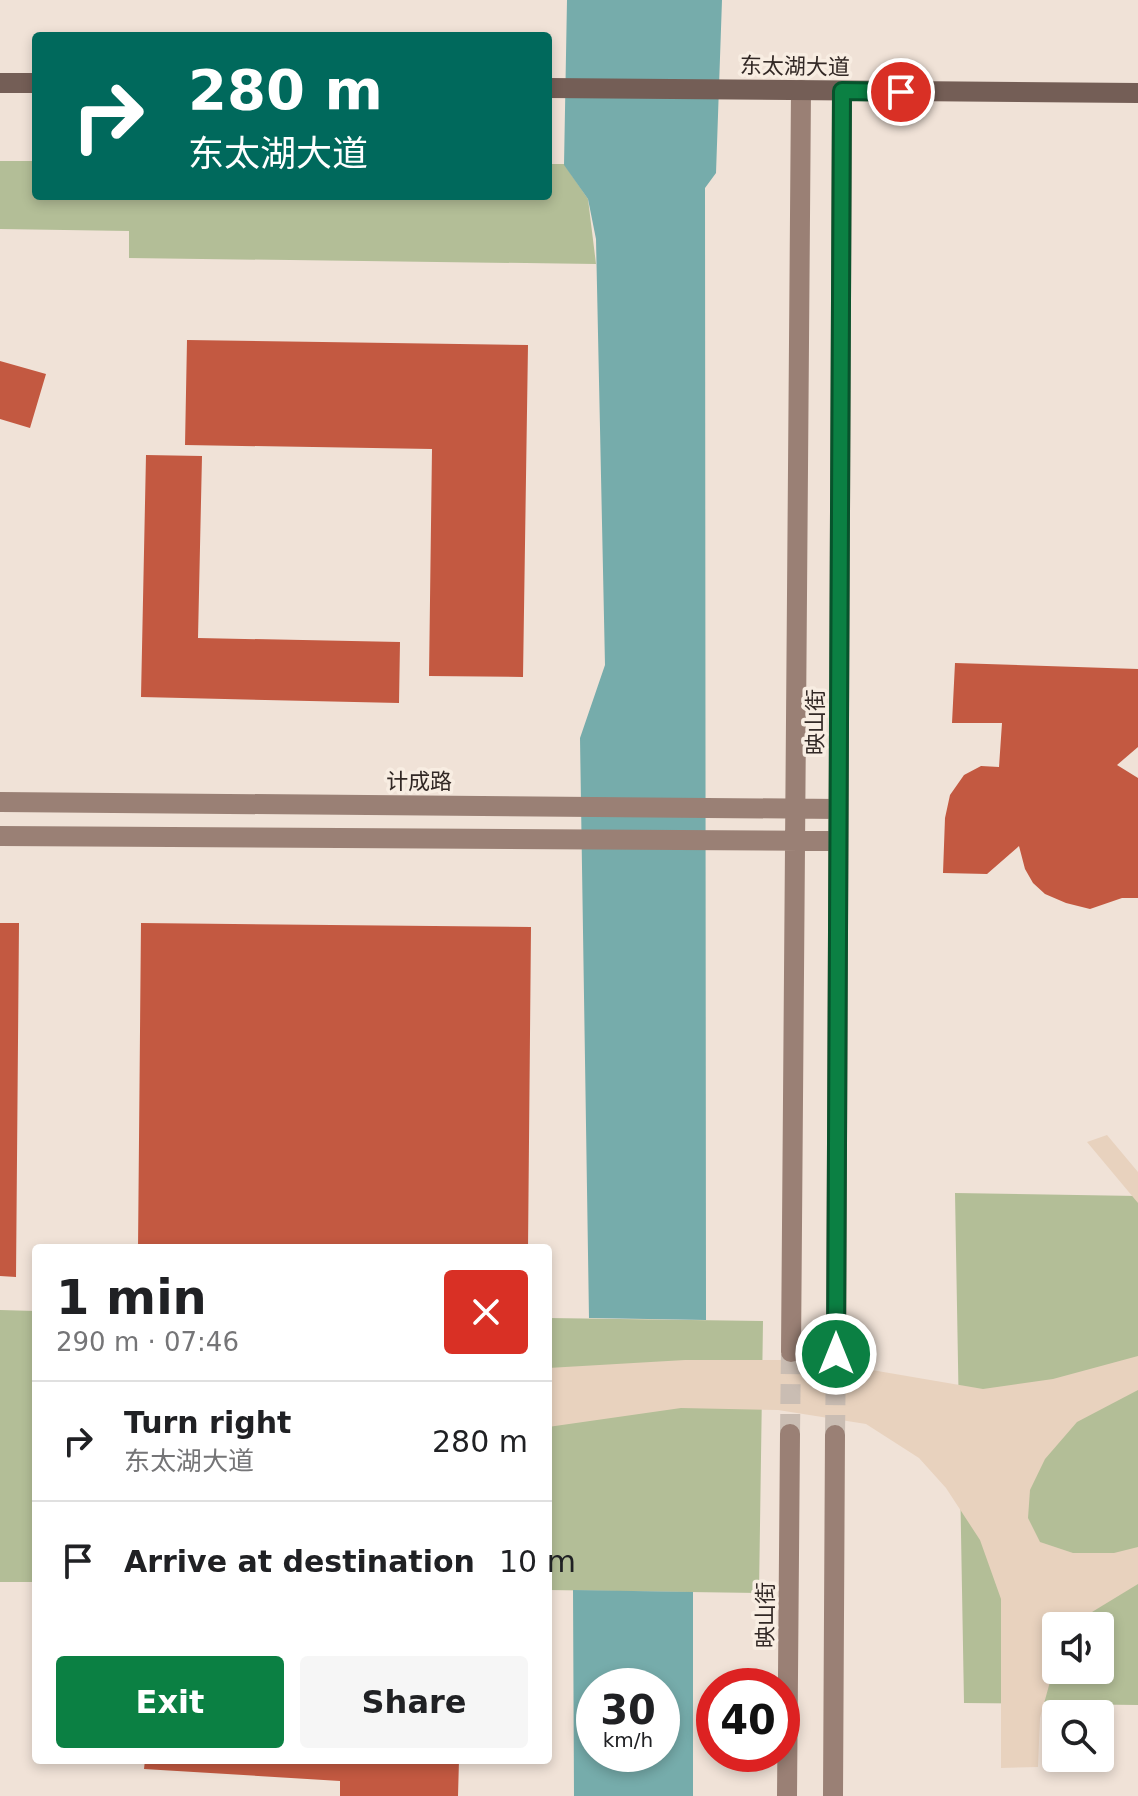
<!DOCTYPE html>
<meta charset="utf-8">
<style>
body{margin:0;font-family:"DejaVu Sans","Noto Sans SC",sans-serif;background:#f6f6f6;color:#202124;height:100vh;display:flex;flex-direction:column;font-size:30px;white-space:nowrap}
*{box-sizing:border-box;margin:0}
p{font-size:26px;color:#757577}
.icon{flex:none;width:44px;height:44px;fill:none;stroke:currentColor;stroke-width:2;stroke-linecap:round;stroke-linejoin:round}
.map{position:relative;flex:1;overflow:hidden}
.side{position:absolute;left:32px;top:1244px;width:520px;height:520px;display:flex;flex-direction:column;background:#fff;border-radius:8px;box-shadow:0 4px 12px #0003}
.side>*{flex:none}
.top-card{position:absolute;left:32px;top:32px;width:520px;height:168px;border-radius:8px;box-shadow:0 4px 12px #0003;background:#00695c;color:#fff;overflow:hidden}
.fabs{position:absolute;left:1042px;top:1612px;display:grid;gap:16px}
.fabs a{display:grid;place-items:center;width:72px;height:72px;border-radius:8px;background:#fff;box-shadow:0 4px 12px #0003;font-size:40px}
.speed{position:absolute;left:576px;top:1668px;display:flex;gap:16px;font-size:40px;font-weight:700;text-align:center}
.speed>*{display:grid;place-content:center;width:104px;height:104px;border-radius:50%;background:#fff;box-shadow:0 4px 12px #0003;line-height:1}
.speed small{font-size:20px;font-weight:400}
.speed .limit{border:12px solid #d22;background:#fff;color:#111}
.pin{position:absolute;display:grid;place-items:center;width:68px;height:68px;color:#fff;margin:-34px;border:4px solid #fff;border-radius:50%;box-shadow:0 2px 8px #0007}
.me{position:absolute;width:88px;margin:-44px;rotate:0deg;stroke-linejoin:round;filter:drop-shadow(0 0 6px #0008)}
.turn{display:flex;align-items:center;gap:28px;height:168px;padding:0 24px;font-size:36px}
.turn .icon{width:104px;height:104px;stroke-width:2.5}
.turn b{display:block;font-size:56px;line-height:68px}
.round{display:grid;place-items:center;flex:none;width:84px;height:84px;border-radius:8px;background:#f6f6f6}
.headline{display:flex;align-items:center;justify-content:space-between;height:136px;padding:0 24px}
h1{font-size:48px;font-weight:600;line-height:60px}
.button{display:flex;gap:16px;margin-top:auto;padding:16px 24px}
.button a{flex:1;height:92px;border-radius:8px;background:#0b8043;color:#fff;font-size:32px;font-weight:600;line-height:92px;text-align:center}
.button a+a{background:#f6f6f6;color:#202124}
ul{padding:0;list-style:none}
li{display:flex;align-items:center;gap:24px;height:120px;padding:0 24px;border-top:2px solid #e0e0e0}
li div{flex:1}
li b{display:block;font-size:30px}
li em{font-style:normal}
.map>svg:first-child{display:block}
.green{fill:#b3be97;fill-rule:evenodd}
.plaza{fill:#e8d2be}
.water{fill:#76acab;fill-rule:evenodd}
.building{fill:#c35941}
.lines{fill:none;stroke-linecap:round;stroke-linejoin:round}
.secondary-tunnel{stroke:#cabdb3;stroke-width:20;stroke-dasharray:20 10;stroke-linecap:butt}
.secondary{stroke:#9a8075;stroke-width:20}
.primary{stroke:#745e56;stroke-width:20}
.route-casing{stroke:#07532c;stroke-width:20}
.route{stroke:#0b8043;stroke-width:14}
.labels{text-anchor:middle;stroke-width:7;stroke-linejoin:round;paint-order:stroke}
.street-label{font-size:22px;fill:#322825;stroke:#f8ede2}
</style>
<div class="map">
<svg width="1138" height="1796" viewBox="0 0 1138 1796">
<rect width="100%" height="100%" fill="#f0e2d7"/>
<path class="green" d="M0,161h36v35h512v-32h16l24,35 8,65 -467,-6v-27l-129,-2z
M955,1193l183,3v509l-174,-2zM1056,1626h44v44h-44z
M0,1310l36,1v271h-36z
M548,1318l215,3 -4,272 -211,-3z"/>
<path class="plaza" d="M1107,1135l31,37v31l-51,-61z
M1138,1356v34l-61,32 -32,37 -15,31 -2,28 12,24 33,11h41l24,-6v37l-46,28 -10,14h-26v34l-16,58 -2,49 -37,1v-169l-21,-59 -34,-52 -27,-30 -53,-34 -88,-14 -97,-2 -133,19v-59l137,-8h128l170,29 70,-10z"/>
<path class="water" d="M567,0h155l-6,173 -11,15 1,1132 -117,-2 -9,-580 25,-73 -9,-426 -8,-40 -24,-34z
M573,1590l120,2v204h-119zM594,1686h68v68h-68z"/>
<path class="building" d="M187,340l341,5 -5,332 -94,-1 3,-227 -247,-4z
M0,361l46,13 -16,54 -30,-9z
M146,455l56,1 -4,182 202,4 -1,61 -258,-6z
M955,663l183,6v78l-21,18 21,13v120h-16l-32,11 -24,-6 -21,-9 -12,-11 -8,-14 -6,-23 -32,28 -44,-1 2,-55 5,-23 14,-20 17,-9 18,1 3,-44h-50z
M0,923h19l-3,354 -16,-1z
M141,923l390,4 -3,321h-390z
M145,1760h314l-1,36h-118v-15l-196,-12z"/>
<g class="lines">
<path class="secondary-tunnel" d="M790,1434l1,-82
M835,1435l1,-81"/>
<path class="secondary" d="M0,802l838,7
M0,836l838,5
M791,1352l10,-1262
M836,1354l6,-1263
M787,1796l3,-362
M833,1796l2,-361"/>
<path class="primary" d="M0,83h36
M548,88l590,5"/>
</g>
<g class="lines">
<defs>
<path id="route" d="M836,1354l6,-1263 59,1"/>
</defs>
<use href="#route" class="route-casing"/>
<use href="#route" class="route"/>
</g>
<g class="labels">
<g class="street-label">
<text transform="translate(795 66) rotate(1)" y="8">东太湖大道</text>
<text transform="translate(815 722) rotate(-90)" y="8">映山街</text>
<text x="419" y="789">计成路</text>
<text transform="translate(765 1615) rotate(-90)" y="8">映山街</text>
</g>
</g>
</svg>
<div class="fabs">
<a><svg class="icon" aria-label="sound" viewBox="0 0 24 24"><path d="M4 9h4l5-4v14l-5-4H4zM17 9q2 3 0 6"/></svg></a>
<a><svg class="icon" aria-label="search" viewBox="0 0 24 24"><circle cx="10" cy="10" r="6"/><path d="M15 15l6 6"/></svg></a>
</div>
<div class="speed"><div>30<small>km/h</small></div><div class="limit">40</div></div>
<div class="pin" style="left:901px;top:92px;background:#d93025"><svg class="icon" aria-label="arrive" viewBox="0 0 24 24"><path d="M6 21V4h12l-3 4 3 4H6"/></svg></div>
<svg class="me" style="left:836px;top:1354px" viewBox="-20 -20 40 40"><circle r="17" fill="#0b8043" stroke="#fff" stroke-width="3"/><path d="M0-11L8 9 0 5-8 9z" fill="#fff"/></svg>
<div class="top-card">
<div class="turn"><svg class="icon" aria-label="right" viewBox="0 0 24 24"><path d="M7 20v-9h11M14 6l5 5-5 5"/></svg><div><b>280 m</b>东太湖大道</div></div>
</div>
<section class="side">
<div class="headline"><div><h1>1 min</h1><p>290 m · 07:46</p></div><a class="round" style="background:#d93025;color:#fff"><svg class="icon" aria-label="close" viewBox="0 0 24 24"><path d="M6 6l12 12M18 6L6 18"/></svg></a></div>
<ul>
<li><svg class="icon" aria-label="right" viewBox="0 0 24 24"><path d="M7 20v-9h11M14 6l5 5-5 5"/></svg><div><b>Turn right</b><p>东太湖大道</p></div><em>280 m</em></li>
<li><svg class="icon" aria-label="arrive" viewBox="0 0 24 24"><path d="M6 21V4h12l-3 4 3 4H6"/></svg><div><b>Arrive at destination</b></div><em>10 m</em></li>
</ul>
<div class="button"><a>Exit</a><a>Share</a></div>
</section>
</div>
